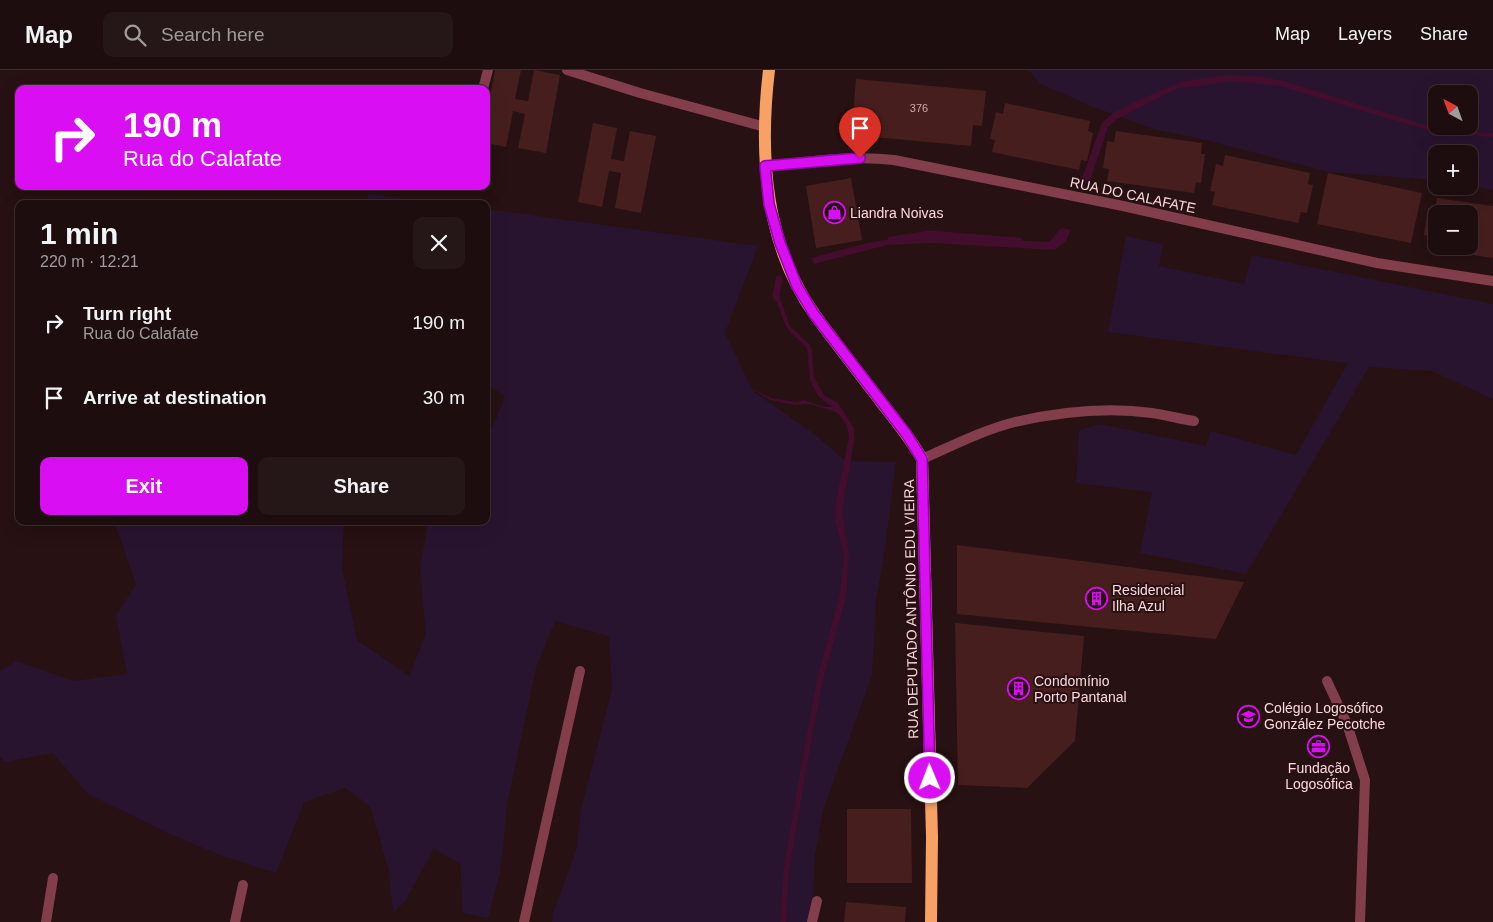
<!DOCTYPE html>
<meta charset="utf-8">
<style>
body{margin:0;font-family:Helvetica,sans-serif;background:#251617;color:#f1f3f6;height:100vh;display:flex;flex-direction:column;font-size:19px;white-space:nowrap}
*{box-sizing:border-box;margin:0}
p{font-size:16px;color:#a09c9e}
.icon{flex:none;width:28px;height:28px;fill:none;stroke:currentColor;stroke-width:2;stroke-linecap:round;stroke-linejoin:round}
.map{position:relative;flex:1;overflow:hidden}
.panel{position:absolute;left:15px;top:130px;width:475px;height:325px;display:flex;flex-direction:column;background:#1d0d0e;border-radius:10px;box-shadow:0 5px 20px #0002,0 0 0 1px #3b2d2e}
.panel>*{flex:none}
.top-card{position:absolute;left:15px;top:15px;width:475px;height:105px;border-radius:10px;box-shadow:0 5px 20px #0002,0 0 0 1px #3b2d2e;background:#d90ef3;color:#fff;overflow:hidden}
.needle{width:32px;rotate:319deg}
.buttons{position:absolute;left:1428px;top:15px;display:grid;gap:10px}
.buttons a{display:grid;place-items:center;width:50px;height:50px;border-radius:10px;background:#1d0d0e;box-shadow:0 5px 20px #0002,0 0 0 1px #3b2d2e;font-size:25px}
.pin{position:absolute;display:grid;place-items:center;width:42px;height:42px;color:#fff;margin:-51px -21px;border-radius:50% 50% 50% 0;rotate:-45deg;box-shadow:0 0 5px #0007}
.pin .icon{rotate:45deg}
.me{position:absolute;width:55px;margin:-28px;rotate:359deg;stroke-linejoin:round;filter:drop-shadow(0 0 4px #0008)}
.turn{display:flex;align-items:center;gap:18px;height:105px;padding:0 25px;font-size:22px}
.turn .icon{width:65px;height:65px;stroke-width:2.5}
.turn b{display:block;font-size:35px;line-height:42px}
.round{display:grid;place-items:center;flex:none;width:52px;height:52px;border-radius:10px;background:#251617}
.overview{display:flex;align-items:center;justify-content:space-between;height:85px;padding:0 25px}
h1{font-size:30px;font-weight:800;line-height:38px}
.action{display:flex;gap:10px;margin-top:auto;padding:10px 25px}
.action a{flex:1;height:58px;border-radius:10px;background:#d90ef3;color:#fff;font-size:20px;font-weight:800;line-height:58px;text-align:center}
.action a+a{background:#251617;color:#f1f3f6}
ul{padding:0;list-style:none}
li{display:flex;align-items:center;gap:15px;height:75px;padding:0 25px}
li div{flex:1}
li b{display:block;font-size:19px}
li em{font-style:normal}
header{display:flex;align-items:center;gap:30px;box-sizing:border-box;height:70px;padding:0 25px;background:#1d0d0e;border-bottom:1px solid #3b2d2e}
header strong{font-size:24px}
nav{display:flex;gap:28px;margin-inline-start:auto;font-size:18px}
.search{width:350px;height:45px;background:#251617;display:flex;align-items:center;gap:12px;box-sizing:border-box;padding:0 18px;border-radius:10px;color:#a09c9e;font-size:19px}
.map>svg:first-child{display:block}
.green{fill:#291430;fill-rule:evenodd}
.water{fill:#430d2d}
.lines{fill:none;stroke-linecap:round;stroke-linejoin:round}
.stream{stroke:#430d2d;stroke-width:7}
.building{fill:#471e1e;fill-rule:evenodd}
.service{stroke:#833e4b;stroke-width:10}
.minor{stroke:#833e4b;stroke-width:10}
.primary{stroke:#f7a165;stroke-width:12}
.route-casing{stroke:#8d099e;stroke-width:12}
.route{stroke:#d90ef3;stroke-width:9}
.labels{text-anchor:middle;stroke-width:4;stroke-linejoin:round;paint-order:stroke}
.number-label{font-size:11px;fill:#d0aaac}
.street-label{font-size:14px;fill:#fdd8dc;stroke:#271112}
.poi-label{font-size:14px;fill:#fdd8dc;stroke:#271112;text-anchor:start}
</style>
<header>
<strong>Map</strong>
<div class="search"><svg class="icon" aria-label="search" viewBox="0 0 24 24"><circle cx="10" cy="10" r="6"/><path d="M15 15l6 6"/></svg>Search here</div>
<nav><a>Map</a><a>Layers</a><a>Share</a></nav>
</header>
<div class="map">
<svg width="1493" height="852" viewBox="0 0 1493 852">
<rect width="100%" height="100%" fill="#271112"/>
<path class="green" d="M1028,0h465v120l-24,-5v-31h-33v26l-107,-8 -131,-34 -41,-8 -64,-23 -52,-23zM1436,24h33v32h-33z
M368,124l76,10h-78z
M486,139l272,37 -33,87 28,58 61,43 32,27 50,1 -11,88 -9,50 -4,75 -49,135 -8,45 -3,67h-260l1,-9 23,-62 5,-41 31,-121 -3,-53 -54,-15 -19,47 -29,137 -6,64 -13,49 -25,-5 -3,-49 -26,-15 -29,52 -12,12 -4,-42 -19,-65 -25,-18 -41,14 -28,71 -56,-18 -52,-22 -80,-39 -35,-41 -48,9 -5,-6v-85l16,-10 57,20 54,-7 -11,-58 20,-32 -22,-63h230l-2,47 15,72 52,36 17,-42 -6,-64 8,-49h58v-91l7,-3 12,-31 -19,-12z
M1126,166l37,8 -4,22 85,18 8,-29 241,49v95l-61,-28 -63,-4 -123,207 -106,-21 12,-61 -76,-9 3,-53 21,-6 106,22 5,-15 85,24 52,-92 -240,-31z"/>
<path class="water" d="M1228,5l29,1 27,5 157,49 52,3v4l-56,-4 -157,-47 -49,-5 -37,6 -16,1 -61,31 -9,8 -19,57 -8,-3 21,-58c14,-16 52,-29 72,-38l10,-4z
M1061,158l10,2 -5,11 -11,9 -122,-7 -46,2 -73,19 -2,-6c28,-8 57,-17 87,-20 50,-3 100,2 150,4z
M776,217l14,39 20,19 2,7 2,25 10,18 14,8 16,25v14l-12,70 7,42 -3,43 -23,83 -15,79 -19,111 -3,52h-6l4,-54 19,-113 15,-79 22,-82 4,-36 -1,-8 -8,-30v-13l14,-70 -2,-11 -8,-12 -6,-3 -23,-7 -15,1 -25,-5 -23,-14 24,12 25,4 8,-2 20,7h8l-14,-11 -8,-16 -3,-32 -17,-16 -4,-6 -12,-31z"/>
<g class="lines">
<path class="stream" d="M891,170l39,-6 89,7
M777,228l-1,-3 3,-16"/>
</g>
<path class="building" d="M495,0h26l-6,29 13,2 6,-31 26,5 -14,78 -28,-5 7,-34 -12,-3 -7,36 -20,-4v-25z
M856,9l130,12 -4,35 -9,-1 -2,21 -120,-11z
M1005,33l85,18 -2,10 5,2 -6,28 -6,-1 -2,10 -87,-18 3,-12 -5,-1 6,-27 7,2z
M593,53l24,5 -6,31 13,2 6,-30 26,5 -15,77 -26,-5 6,-35 -12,-2 -7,36 -24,-5z
M1116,61l86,12 -1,11h4l-4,29 -5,-1 -2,11 -87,-12 2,-12 -6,-1 4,-27 7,1z
M1225,85l85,18 -2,11 5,1 -6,28 -6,-1 -3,11 -86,-18 3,-13 -5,-1 6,-27 7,2z
M1328,103l94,20 -11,50 -94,-19z
M851,108l11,62 -46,8 -10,-62z
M1437,128l56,8v52l-66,-10 2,-12 -5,-1 4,-27 7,1zM1436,144h33v32h-33z
M957,475l287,37 -28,57 -259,-25z
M955,553l129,13 -9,105 -48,47 -69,-3z
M847,739h64l1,74h-65z
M846,832l60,5 -1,15h-61z"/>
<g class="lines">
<path class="service" d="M567,0l73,23 125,34
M483,19l5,-19
M922,389c30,-13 61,-29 93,-37 44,-10 93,-15 137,-9 14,2 28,6 42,8
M1327,611l20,43 18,56 -5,142
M46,852l7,-44
M524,852l56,-251
M812,852l5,-21"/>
<path class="minor" d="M765,96c43,-4 86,-11 129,-6l229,46 254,57 116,18
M235,852l8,-37"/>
<path class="primary" d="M769,0c-10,84 -5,174 46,245 22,30 45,59 67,88 14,18 29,36 40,56l10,378 -1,85"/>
</g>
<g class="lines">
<defs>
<path id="route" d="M860,88l-95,8 4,38 11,39 17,43 17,28 93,121 15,24 8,319"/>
</defs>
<use href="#route" class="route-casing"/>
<use href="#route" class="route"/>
</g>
<defs>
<symbol id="shop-ring" viewBox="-11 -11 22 22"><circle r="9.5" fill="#271112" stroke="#d90ef3" stroke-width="1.5"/><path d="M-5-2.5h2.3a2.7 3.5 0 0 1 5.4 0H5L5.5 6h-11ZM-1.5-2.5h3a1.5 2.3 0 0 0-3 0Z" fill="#d90ef3"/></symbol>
<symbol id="building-ring" viewBox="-11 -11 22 22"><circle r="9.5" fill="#271112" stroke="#d90ef3" stroke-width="1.5"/><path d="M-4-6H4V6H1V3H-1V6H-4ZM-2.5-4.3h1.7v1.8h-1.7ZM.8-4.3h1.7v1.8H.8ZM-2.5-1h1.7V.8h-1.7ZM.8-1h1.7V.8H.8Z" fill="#d90ef3"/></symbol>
<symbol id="university-ring" viewBox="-11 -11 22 22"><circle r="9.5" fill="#271112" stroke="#d90ef3" stroke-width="1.5"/><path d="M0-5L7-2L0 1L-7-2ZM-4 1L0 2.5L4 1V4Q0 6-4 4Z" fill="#d90ef3"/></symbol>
<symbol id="office-ring" viewBox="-11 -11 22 22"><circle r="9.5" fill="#271112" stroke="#d90ef3" stroke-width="1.5"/><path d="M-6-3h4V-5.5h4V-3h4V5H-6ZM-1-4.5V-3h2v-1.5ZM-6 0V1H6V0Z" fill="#d90ef3"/></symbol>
</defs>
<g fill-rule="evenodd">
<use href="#shop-ring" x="822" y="130" width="25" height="25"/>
<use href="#building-ring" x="1084" y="516" width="25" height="25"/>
<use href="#building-ring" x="1006" y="606" width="25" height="25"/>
<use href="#university-ring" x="1236" y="634" width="25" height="25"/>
<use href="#office-ring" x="1306" y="664" width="25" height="25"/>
</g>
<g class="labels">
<g class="number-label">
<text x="919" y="42">376</text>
</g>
<g class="street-label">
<text transform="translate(1133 125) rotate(12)" y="5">RUA DO CALAFATE</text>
<text transform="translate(911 539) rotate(-91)" y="5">RUA DEPUTADO ANTÔNIO EDU VIEIRA</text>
</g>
<g class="poi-label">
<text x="850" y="148">Liandra Noivas</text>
<text x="1112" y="525">Residencial<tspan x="1112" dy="16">Ilha Azul</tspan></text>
<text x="1034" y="616">Condomínio<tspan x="1034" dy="16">Porto Pantanal</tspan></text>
<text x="1264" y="643">Colégio Logosófico<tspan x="1264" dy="16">González Pecotche</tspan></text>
<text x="1319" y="703" text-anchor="middle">Fundação<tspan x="1319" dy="16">Logosófica</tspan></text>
</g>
</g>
</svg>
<div class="buttons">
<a><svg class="needle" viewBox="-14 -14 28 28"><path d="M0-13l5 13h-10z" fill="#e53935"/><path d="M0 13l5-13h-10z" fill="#a09c9e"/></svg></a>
<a>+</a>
<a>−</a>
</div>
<div class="pin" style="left:860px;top:88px;background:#d93025"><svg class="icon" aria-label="arrive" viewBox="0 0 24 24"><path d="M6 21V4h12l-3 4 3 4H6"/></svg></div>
<svg class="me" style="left:930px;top:708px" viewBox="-20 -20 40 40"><circle r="17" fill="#d90ef3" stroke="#fff" stroke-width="3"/><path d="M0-11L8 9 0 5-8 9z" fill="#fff"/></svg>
<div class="top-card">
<div class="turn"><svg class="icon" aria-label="right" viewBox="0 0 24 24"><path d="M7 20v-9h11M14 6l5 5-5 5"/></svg><div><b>190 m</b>Rua do Calafate</div></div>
</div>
<section class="panel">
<div class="overview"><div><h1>1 min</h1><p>220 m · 12:21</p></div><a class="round"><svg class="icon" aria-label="close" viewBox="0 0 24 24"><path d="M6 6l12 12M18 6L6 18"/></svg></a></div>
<ul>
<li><svg class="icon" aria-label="right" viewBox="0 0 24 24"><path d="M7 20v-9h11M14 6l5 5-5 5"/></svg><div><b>Turn right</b><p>Rua do Calafate</p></div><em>190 m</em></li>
<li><svg class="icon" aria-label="arrive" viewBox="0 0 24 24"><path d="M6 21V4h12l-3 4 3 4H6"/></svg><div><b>Arrive at destination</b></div><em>30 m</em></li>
</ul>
<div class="action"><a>Exit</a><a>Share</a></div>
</section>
</div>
